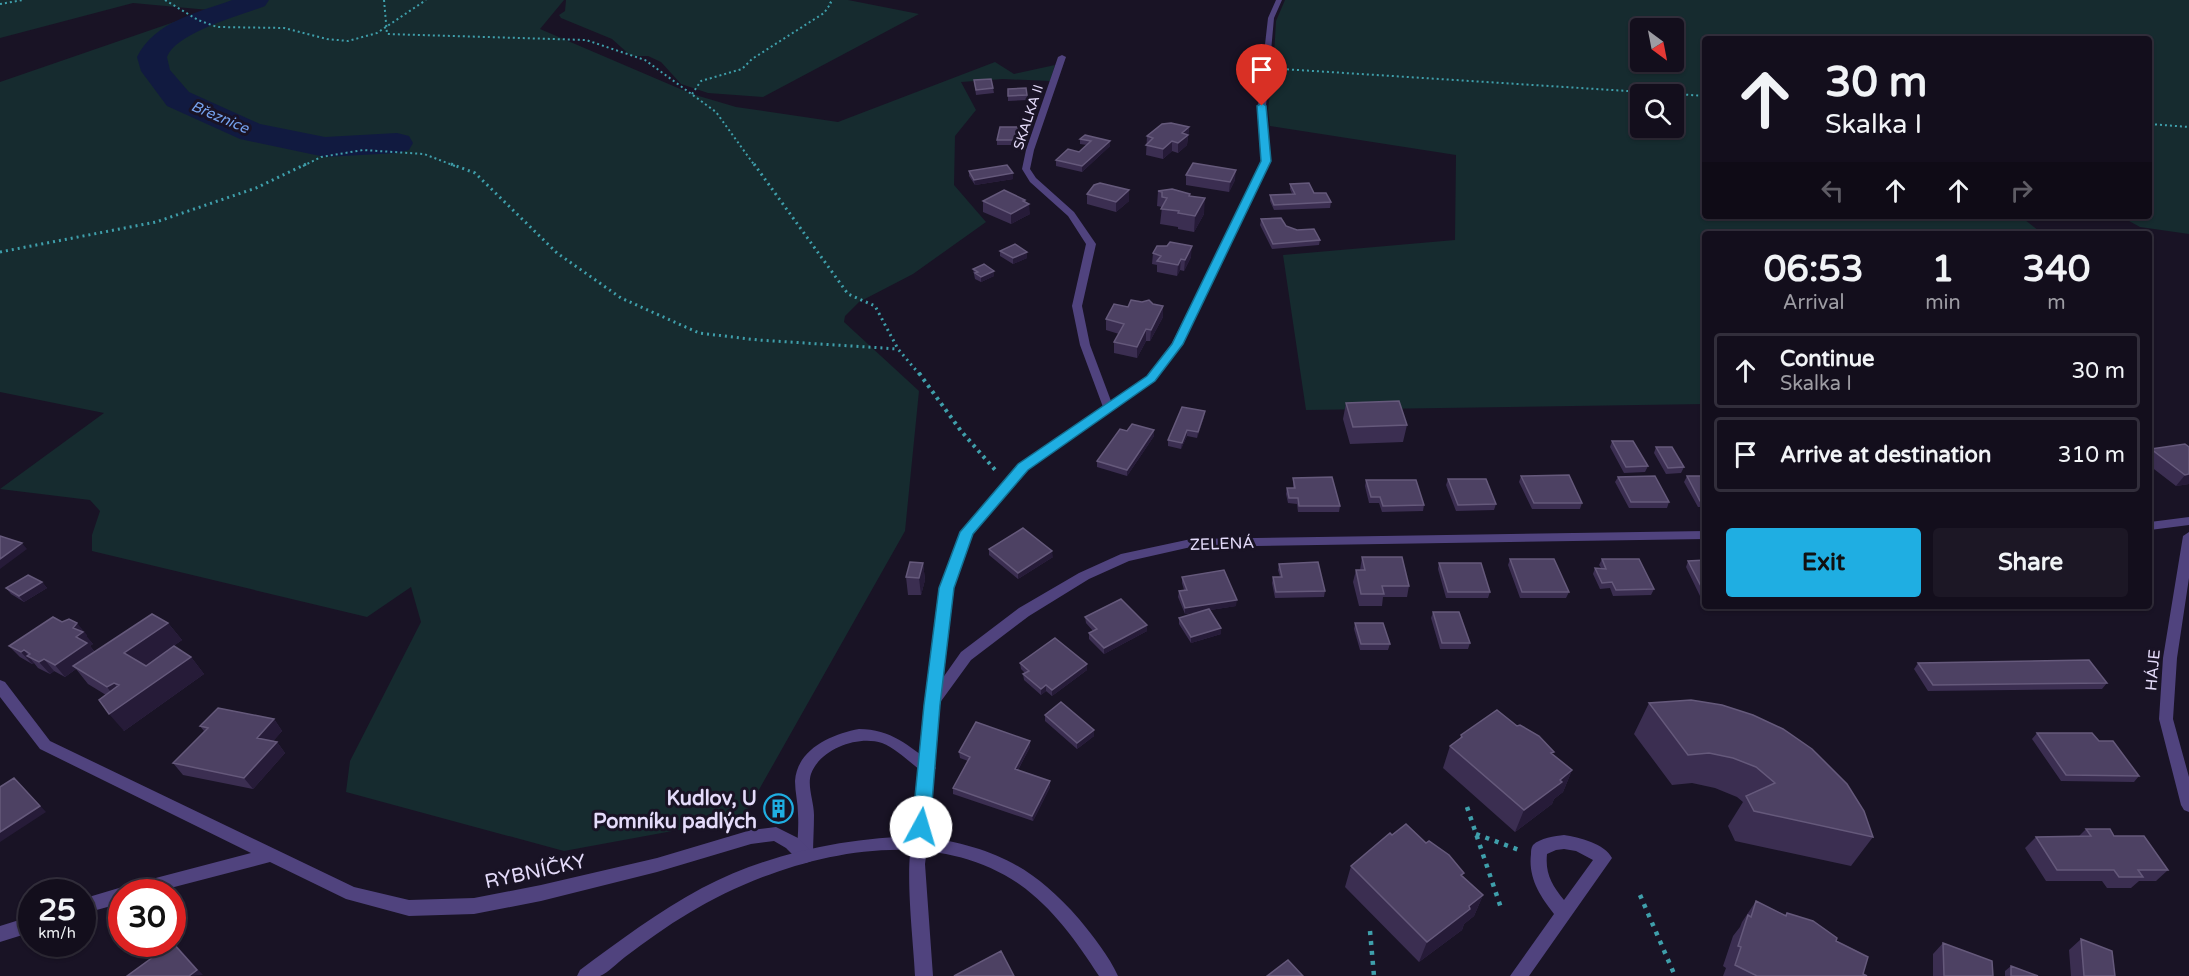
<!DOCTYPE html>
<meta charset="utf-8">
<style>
body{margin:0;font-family:"Varela Round",sans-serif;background:#1c1725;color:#f1f3f6;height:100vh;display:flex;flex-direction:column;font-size:22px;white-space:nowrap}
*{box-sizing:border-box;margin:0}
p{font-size:20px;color:#9d9ca3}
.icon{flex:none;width:33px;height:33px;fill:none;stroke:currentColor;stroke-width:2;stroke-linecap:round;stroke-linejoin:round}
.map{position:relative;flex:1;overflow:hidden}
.sheet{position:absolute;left:1702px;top:231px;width:450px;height:378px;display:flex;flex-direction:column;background:#130e1c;border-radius:6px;box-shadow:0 2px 4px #0004,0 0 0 2px #322e3b}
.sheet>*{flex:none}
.banner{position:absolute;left:1702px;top:36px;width:450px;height:183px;border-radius:6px;box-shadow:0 2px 4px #0004,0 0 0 2px #322e3b;background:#130e1c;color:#f1f3f6;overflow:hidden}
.needle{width:39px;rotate:148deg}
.tools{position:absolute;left:1630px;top:18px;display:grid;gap:12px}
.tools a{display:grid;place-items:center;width:54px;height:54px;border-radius:6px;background:#130e1c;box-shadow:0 2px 4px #0004,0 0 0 2px #322e3b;font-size:30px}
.speed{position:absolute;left:18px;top:879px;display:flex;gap:12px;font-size:30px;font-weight:700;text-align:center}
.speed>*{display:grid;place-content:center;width:78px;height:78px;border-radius:50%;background:#130e1c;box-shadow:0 2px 4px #0004,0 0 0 2px #322e3b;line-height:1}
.speed small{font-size:15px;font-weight:400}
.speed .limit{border:9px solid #d22;background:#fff;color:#111}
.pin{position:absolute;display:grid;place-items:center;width:51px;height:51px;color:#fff;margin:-62px -26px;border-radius:50% 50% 50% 0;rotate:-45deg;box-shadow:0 0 6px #0007}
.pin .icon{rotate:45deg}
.me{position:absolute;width:66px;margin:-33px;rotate:6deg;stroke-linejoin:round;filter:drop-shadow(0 0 4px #0008)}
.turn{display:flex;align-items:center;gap:21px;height:126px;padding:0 24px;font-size:27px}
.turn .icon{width:78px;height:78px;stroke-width:2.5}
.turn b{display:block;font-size:42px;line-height:51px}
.lanes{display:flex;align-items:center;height:57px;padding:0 24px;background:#0003;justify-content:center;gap:30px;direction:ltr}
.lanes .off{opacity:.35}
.eta{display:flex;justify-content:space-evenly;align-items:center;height:102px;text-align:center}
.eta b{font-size:36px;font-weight:700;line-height:42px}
.button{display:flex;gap:12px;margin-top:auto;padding:12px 24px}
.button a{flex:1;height:69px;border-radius:6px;background:#1faee2;color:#111;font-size:24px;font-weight:700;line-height:69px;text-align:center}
.button a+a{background:#1c1725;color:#f1f3f6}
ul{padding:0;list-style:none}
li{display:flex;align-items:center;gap:18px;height:75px;margin:0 12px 9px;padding:0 12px;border:3px solid #322e3b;border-radius:6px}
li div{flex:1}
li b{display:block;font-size:22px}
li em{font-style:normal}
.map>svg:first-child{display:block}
.green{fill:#162b2f;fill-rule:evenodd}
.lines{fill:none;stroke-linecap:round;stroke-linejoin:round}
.river{fill:#111a40;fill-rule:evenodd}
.path-far3{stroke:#3f9fab;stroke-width:2;stroke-dasharray:2 3;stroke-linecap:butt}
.path-far2{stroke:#3f9fab;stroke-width:3;stroke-dasharray:2 4;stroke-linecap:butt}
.path-far1{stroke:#3f9fab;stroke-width:4;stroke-dasharray:3 4.5;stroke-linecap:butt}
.path{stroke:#3f9fab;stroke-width:4.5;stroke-dasharray:4 6;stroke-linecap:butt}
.service{fill:#50437e;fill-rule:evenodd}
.minor{fill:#50437e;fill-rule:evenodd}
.tertiary{fill:#50437e;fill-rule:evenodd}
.wall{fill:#3b2e51}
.shaded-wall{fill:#261b38}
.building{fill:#4d4163;stroke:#65597b;stroke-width:1.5}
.route{fill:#1faee2;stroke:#147193;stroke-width:1.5}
.labels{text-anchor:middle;stroke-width:6;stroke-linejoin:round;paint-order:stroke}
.far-street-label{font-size:14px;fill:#e4dbfa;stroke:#191325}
.far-water-label{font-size:15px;font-style:italic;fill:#76a2ee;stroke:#191325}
.street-label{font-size:16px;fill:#e4dbfa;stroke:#191325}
.near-poi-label{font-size:20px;font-weight:bold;fill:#e4dbfa;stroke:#191325;text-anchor:end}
.near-street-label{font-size:20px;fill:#e4dbfa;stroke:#191325}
</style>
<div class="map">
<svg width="2189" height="976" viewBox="0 0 2189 976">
<rect width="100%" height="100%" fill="#191325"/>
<path class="green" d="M0,0h564l-24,29 152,65 44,13 102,15 157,-60 19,12 41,-9 -5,16 -47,-2 -42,3 15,28 -21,26 -1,49 32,37 -73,52 -54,28 -14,14 -1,6 75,69 -14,140 -162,287 -179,33 -218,-59 4,-31 71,-139 -10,-35 -44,30 -275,-66v-16l8,-24 -10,-11 -90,-11 104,-76 -104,-21v-310l209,-72 -76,-7 -133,35z
M566,0h282l71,14 -156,83 -55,-4 -27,-9 -20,-22 -13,-6h-17l-19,-17 -51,-21 -2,-3 6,-4z
M1285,0h904v234l-49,-7 -20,-11h30v-177h-444v177h314l23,18h-337l-1,170 -399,6 -23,-155 172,-15 1,-85 -186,-29 -2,-17 5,-36 3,-52zM1641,28h33v34h-33zM1641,94h33v34h-33z"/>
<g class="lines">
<path class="river" d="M232,0h37l-4,6c-25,10 -88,26 -98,51l3,13 19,22 71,32 65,13 72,-4 12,3 4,7 -4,7 -12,3 -72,4 -85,-18 -73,-33 -26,-35 -4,-14c18,-36 60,-44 95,-57z"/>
<path class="path-far3" d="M165,0l33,20 19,7 67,1 43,11 21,2 29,-8 49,-33
M384,0l3,34 199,6 59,20 71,52 39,54
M0,4l23,-4
M1282,69l424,27
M692,94l9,-13 41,-12 10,-10 72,-46 7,-10 -3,-3
M2150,124l39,3
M303,166l18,-9 42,-7 61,4 31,12"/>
<path class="path-far2" d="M451,164l24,9 82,80 64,45 78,35 59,7 140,9
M754,164l94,130 27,12 23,43 22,26
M0,252l156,-30 100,-34 50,-24"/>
<path class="path-far1" d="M919,373l42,58 36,41"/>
<path class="path" d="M1467,807l35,104
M1476,834l43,16
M1640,895l35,81
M1370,931l4,45"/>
<path class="service" d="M859,729c32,0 50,17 74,35l3,4 -3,4 -5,2 -5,-2c-13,-9 -26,-23 -41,-29 -24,-8 -62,6 -71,31 -4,12 3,28 3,41 0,13 -1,27 -1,41l-2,5 -6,2 -6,-2 -2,-5c0,-14 2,-28 1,-42 0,-11 -3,-22 -3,-33 2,-32 37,-47 64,-52z
M920,834l6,2 2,5 -3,23 8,112h-18c-1,-31 -12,-115 -1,-140z"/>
<path class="minor" d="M1276,0h6l-8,18 -8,88 4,55 -88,183 -27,37 -128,89 -54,64 -19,54 -12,91 19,-27 58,-44 60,-35 42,-19 70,-15 515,-8v8l-515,8 -62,14 -40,18 -60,37 -58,44 -32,44 -11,137 -2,5 -6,2 -6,-2 -2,-5 13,-136 15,-117 21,-56 58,-68 84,-57 -23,-62 -8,-39 14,-62 -18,-28 -38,-34 -8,-13 4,-19 32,-93 4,-2 4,2 -32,93 -4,19 6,9 38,34 22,32 -14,62 8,39 21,56 36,-24 25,-34 90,-182 -4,-55 10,-88z
M2189,517v8l-39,5v-8z
M2189,532v46l-12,80 -4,61 16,58v35l-5,-2 -3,-5 -22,-86 4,-61 20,-122z
M0,680l5,2 45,59 304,146 55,13 65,-2 67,-13 116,-27 94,-28 25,-3 22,11 13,13 2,5 -2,5 -6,2 -6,-2 -13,-13 -12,-7 -23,3 -94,28 -116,29 -67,13 -65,2 -63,-17 -76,-37 -115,30h-33v11l-40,11v-15l47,-14 122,-32 -211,-104 -40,-52z
M1564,835c15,2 41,9 48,23l-83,118h-19l44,-62c-14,-18 -26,-36 -23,-60 0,-3 0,-6 2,-9 7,-7 22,-9 31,-10zM1564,849l12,2 17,9 -29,40c-12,-15 -19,-26 -17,-46l9,-4z
M32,916v16l-32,10v-16z"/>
<path class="tertiary" d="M919,836c71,10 112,28 160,83 14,17 30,37 39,57h-19c-22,-34 -46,-68 -80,-92 -95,-66 -239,-26 -330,29 -22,13 -43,28 -64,44 -7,5 -17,16 -25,19 -6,0 -16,0 -23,0l3,-6c39,-29 79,-59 122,-82 67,-35 142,-50 217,-52z"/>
</g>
<path class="wall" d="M974,80l19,8 1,5 -18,2z
M1026,88l2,12 -20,1v-12z
M1189,127l-2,18 -9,8 -6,-2 -9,8 -17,-4 1,-19z
M1020,132l-2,13h-21v-5z
M1080,139l30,2v5l-28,26 -26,-6v-6l23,-8 8,-7 -7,-1z
M969,171l44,8 -38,6 -6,-9z
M1186,175l49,5 -6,12 -43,-7z
M1290,184l24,9 17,9 -1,6 -56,2 -4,-9v-6l22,-1 -2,-5z
M1129,190v11l-13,11 -29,-8v-10z
M1158,191l32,3v2l14,18 -10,18 -16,-3v-2l-18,-3 2,-17 -5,-1z
M1025,200l5,14 -19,10 -28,-12v-11z
M1261,219l25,7 34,14 -1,5 -47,4 -12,-24z
M1000,251l27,7 -14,6 -13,-8z
M1153,253l38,4 -7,14 -4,-1 -3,6 -20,-4v-7l-5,-1z
M973,269l21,2v5l-13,6 -6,-3z
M1163,317l-13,24h-4l-9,17 -23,-5v-11l5,-8 -13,-4v-11z
M1346,403l61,22 -4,17 -53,2 -7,-25z
M1204,417l-7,21 -10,-2 -6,13 -13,-3v-6z
M1127,431l27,5 -27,40 -30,-9v-6z
M1612,441l36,25 -3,6 -21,1 -14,-26z
M2185,444l4,40 -13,2 -26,-20v-14l1,-3z
M1656,447l28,20 -3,6 -15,1 -12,-21z
M1521,476l61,27 -2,6h-48l-13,-27z
M1687,476h19v31h-8l-14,-25z
M1618,477l51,25 -2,6h-38l-14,-26z
M1293,478l47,28 -1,6h-41l-1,-8 -9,-1 -2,-9 1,-6h6z
M1448,479l48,25 -2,6 -38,1 -10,-26z
M1366,480l58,25 -1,6 -41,1 -3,-9h-10l-4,-17z
M989,549l64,8 -35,22 -29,-24z
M1362,557l47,29 -2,11h-24l-1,9h-23l-6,-24 3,-12h4z
M1510,559l59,33 -3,6h-46l-12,-33z
M1602,559l52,30 -3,6 -38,1 -3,-8 -10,1 -7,-15 2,-6h6l-2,-3z
M1706,560v36h-6l-14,-29 2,-6z
M923,563l2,17 -4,15h-13l-2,-18z
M1439,563l51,29 -2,6h-42l-8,-29z
M1279,564l46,27 -1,6 -49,1 -3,-15 1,-6h7l-2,-7z
M1182,577l54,29 -26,4 11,18v6l-30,9 -12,-19v-6l19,-6 -13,2 -7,-17 1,-6 5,-1 -2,-7z
M42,582l5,6 -23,14 -13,-8 -5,-6z
M1433,612l37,31 -2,6h-28l-9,-31z
M1085,617l62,14 -43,23 -15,-15v-6l4,-2 -7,-8z
M168,623l14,17 -37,26 46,-9 13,17 -80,57 -18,-36 -18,-11 -12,-15 -11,8 -11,-6 -4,3 -12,-6 -4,-5 -2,1 -12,-7 -11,-11 78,-11 -1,1 7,8 -3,2 5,6z
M1355,623l35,21 -2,6h-28l-6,-21z
M1020,663l67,1v6l-35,26 -6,-5 -5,4 -17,-15 -1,-6 2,-1 -4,-4z
M1918,663l189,20 -5,6 -174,2 -14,-22z
M1649,703l224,134 -22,29 -116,-25 -7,-15 15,-24 -6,-5 -22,-9 -23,-5 -20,2 -38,-51z
M1045,715l49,21 -17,13 -32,-28z
M274,719l8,12 -9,10 4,1 8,11 -32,36 -70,-14 -10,-12 31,-32 -4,-5z
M2037,733l62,8 40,35 -5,6 -73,-1 -29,-42z
M1461,735l91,19 20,16 -9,22 -9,7 -2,5 -37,28 -72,-64 7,-22 10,-7z
M1030,747l-12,23 32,11v6l-17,34 -80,-27v-6l15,-27 -8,-3 -1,-6z
M2086,829l28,7 54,34 -12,11h-17l-8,7h-24l-5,-7h-56l-21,-33 11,-11 43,-1z
M1392,835l34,8 38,30 -2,3 21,19 -9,21 -10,8 -2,6 -43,32 -74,-75 6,-21z
M1756,901l29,14 2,-2 49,28 27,33 4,2h-144l3,-8 -3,-2 10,-30 7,-9 2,-5z
M2081,939l34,37h-44l-2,-26z
M1943,943l50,33h-60v-22z
M2011,966l27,10h-33v-5z"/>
<path class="shaded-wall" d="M1189,127l-2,18 -9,8v-10l4,-10z
M1110,141v5l-28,26v-6z
M1172,141v10l-9,8v-10z
M1236,170l-1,10 -6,12 1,-10z
M1013,173v6l-38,6 -1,-5z
M1129,190v11l-13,11v-10z
M1205,198l-1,16 -10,18 1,-16z
M1025,200l1,6 3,-2 1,10 -19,10v-10l12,-13z
M1192,246l-1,11 -7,14 1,-11z
M1027,252v6l-14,6v-6z
M1181,259l-1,11 -3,6 1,-11z
M994,271v5l-13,6v-5z
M1163,306v11l-13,24 1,-11z
M1146,329v12l-9,17v-11z
M1205,411l-1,6 -7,21 1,-6z
M1154,430v6l-27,40v-6z
M1187,430v6l-6,13 1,-6z
M2189,474v10l-13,2 9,-11z
M22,543l5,6 -27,20v-10z
M1052,551l1,6 -35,22v-6z
M923,563l2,17 -4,15 -2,-17z
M42,582l5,6 -23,14 -5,-6z
M1237,600l-1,6 -51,8v-6z
M77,623l10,12 -1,1 7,8 -3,2 7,9 -24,11 3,3 -11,8 -10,-12 21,-28 -3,-9z
M168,623l14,17 -44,31 -14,-18z
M1147,625v6l-43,23v-6z
M1221,628v6l-30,9v-6z
M24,650l10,13 -2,1 -11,-12z
M191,657l13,17 -80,57 -15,-17z
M44,659l10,12 -4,3 -11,-12z
M1087,664v6l-35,26v-6z
M114,683l14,17 -7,5 -14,-18z
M1046,685v6l-5,4v-6z
M274,719l8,12 -16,19 -9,-12z
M1094,730v6l-17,13v-6z
M1030,741v6l-15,28v-6z
M277,742l8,11 -32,36 -9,-11z
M1572,770l-9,22 -9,7 -2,5 -37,28 9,-22z
M1050,781v6l-17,34 -1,-5z
M20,784l26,28 -46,30v-10z
M780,797l2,6 1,12 -9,1 -1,-5z
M1483,895l-9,21 -10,8 -2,6 -43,32 8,-20z
M173,942l6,6 24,27 -14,1z"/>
<path class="building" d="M991,79l2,9 -17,2 -2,-10z
M1026,88l1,7 -19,1v-7z
M1171,123l18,4 -7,6 6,2 -10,8 -6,-2 -9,8 -17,-4 7,-7 -6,-2 15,-12z
M1000,127h20l-2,13h-21z
M1085,135l25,6 -28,25 -26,-6 12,-11 11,3 12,-11 -11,-2z
M1193,163l43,7 -6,12 -44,-7z
M1007,165l6,8 -39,7 -5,-9z
M1100,183l29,7 -13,12 -29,-8 7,-9z
M1309,183l5,10h12l5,9 -57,3 -4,-10 25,-1 -5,-10z
M1172,189l18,5 -1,2 16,2 -10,18 -17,-3 1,-2 -18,-2 6,-11 -5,-1v-5l-4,-1z
M1004,190l21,10 -2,1 6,3 -18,10 -28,-13z
M1281,218l5,8 11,4 17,-1 6,11 -47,4 -12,-25z
M1170,242l22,4 -7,14 -4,-1 -3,6 -21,-4 4,-5 -8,-3 4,-7h10z
M1015,244l12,8 -14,6 -13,-7z
M984,264l10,7 -13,6 -6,-4 3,-1 -5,-3z
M1131,300l11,2 7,-2 4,4 10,2 -12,24 -5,-1 -9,18 -23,-5 10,-18 -18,-5 8,-15 14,3z
M1399,401l8,24 -54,2 -7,-24z
M1182,407l23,4 -7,21 -11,-2 -5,13 -14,-3z
M1132,424l22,6 -27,40 -30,-9 23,-32 7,2z
M1612,441h21l15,25 -22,1z
M2185,444l4,3v27l-4,1 -34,-26z
M1656,447h16l12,20 -16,1z
M1569,475l13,28h-48l-13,-27z
M1655,476l14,26h-38l-13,-25z
M1687,476h19v25h-6z
M1332,477l8,29h-41l-1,-8h-9l-2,-10h8l-2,-10z
M1448,479h38l10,25 -38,1z
M1366,480h50l8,25 -41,1 -3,-9h-9z
M1023,528l29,23 -34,22 -29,-24z
M0,536l22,7 -22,16z
M1362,557h40l7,29h-27l2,8h-23l-5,-24h9z
M1510,559h44l15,33h-47z
M1602,559h37l15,30 -38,1 -4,-8 -10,1 -7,-15 11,1z
M1706,560v30h-3l-15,-29z
M910,562l13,1 -4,15 -13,-1z
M1318,562l7,29 -49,1 -3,-15h9l-3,-13z
M1439,563h42l9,29h-42z
M1224,570l13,30 -52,8 -6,-17 8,-1 -5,-13z
M28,575l14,7 -23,14 -13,-8z
M1121,599l26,26 -43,23 -15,-15 8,-4 -12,-12z
M1209,609l12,19 -30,9 -12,-19z
M1433,612h26l11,31h-28z
M152,614l16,9 -44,30 22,13 28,-20 17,11 -82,57 -10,-14 20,-15 -5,-2 -7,4 -34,-21z
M53,617l9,5 7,-3 8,4 -4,5 10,4 -7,5 11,6 -32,22 -11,-6 -5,3 -12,-6 3,-2 -6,-4 -3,2 -12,-6z
M1355,623h28l7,21h-29z
M1055,638l32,26 -35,26 -6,-5 -5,4 -18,-15 6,-3 -9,-8z
M2089,660l18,23 -174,2 -15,-22z
M1691,700l31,5 31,10 30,14 29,20 35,35 17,27 9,26 -119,-26 -8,-15 29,-13 -19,-16 -23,-9 -24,-5 -21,2 -39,-52z
M1061,702l33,28 -17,13 -32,-28z
M218,708l56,11 -17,19 20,4 -33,36 -71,-15 35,-35 -8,-2z
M1497,710l20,16 3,-1 19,11 15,16 -3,1 21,17 -12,10 2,2 -38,28 -74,-64 12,-9 -1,-2z
M976,722l54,19 -15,28 35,12 -18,35 -79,-28 17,-31 -11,-5z
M2037,733h55l7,8h14l26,35 -73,-1z
M14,778l26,28 -40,26v-45z
M780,797l1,12 -8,2 -2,-13z
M1406,824l20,19 3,-2 20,14 15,18 -3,2 22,20 -14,11 1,3 -43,33 -76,-76 39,-33 2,2z
M2086,829h24l4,7h30l24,34h-30l5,7h-24l-5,-7h-57l-21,-33 55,-1z
M1756,901l30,15 1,-3 26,8 24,17 -1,3 32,16 -5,17 4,2h-110l-22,-11 6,-18 -3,-1 10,-31 3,2z
M2081,939l31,12 3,25h-31z
M172,942l25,28 -8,6h-62l44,-32h1z
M1943,943l49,18 1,15h-49z
M1001,951l13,25h-60z
M1288,960l15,16h-36z
M2011,966l27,10h-27z"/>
<path class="route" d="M1262,103l4,3 5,55 -88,183 -28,37 -127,89 -55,64 -19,54 -14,117 -10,122 -3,6 -6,2 -6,-2 -3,-6 12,-122 15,-117 21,-56 58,-68 129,-88 25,-32 89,-183 -4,-55z"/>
<defs>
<symbol id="building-ring" viewBox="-11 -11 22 22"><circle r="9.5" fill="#191325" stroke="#1faee2" stroke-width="1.5"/><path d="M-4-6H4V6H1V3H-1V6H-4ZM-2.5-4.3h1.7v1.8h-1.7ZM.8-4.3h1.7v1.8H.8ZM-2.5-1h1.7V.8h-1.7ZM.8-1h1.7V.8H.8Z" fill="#1faee2"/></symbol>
</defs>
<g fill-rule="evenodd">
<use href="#building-ring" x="762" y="792" width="33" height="33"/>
</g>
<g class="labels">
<g class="far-street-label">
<text transform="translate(1028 117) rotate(-72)" y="5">SKALKA II</text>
</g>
<g class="far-water-label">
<text transform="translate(220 117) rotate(23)" y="5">Březnice</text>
</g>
<g class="street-label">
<text transform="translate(1222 543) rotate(-2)" y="6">ZELENÁ</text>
<text transform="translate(2152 670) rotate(-85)" y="6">HÁJE</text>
</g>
<g class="near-poi-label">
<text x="757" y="805">Kudlov, U<tspan x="757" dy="23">Pomníku padlých</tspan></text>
</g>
<g class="near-street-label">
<text transform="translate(535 871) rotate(-12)" y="7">RYBNÍČKY</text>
</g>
</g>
</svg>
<div class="tools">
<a><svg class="needle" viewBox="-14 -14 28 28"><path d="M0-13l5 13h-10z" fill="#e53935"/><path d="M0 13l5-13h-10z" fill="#9d9ca3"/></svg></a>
<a><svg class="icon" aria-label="search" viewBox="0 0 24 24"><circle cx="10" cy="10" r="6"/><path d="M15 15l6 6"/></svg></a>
</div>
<div class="speed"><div>25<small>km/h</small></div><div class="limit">30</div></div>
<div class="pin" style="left:1262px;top:106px;background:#d93025"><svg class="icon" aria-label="arrive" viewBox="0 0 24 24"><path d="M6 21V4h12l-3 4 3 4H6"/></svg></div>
<svg class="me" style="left:921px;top:827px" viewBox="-20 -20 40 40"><circle r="19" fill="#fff"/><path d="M0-13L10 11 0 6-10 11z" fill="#1faee2"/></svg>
<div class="banner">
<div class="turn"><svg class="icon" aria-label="ahead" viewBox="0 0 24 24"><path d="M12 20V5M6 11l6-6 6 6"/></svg><div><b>30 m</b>Skalka I</div></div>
<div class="lanes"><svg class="icon off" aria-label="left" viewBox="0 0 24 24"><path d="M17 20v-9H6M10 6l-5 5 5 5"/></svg><svg class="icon" aria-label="ahead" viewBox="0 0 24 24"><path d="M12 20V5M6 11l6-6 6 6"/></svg><svg class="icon" aria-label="ahead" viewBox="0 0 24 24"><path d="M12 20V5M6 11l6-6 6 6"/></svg><svg class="icon off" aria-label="right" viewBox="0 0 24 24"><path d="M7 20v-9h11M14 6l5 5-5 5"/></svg></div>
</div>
<section class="sheet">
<div class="eta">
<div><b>06:53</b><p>Arrival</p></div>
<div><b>1</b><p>min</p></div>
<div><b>340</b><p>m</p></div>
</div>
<ul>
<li><svg class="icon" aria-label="ahead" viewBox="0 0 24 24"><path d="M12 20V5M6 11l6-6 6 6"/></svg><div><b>Continue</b><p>Skalka I</p></div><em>30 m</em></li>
<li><svg class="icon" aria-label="arrive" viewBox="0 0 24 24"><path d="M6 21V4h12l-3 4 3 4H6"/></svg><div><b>Arrive at destination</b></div><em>310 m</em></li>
</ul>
<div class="button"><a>Exit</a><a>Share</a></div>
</section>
</div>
